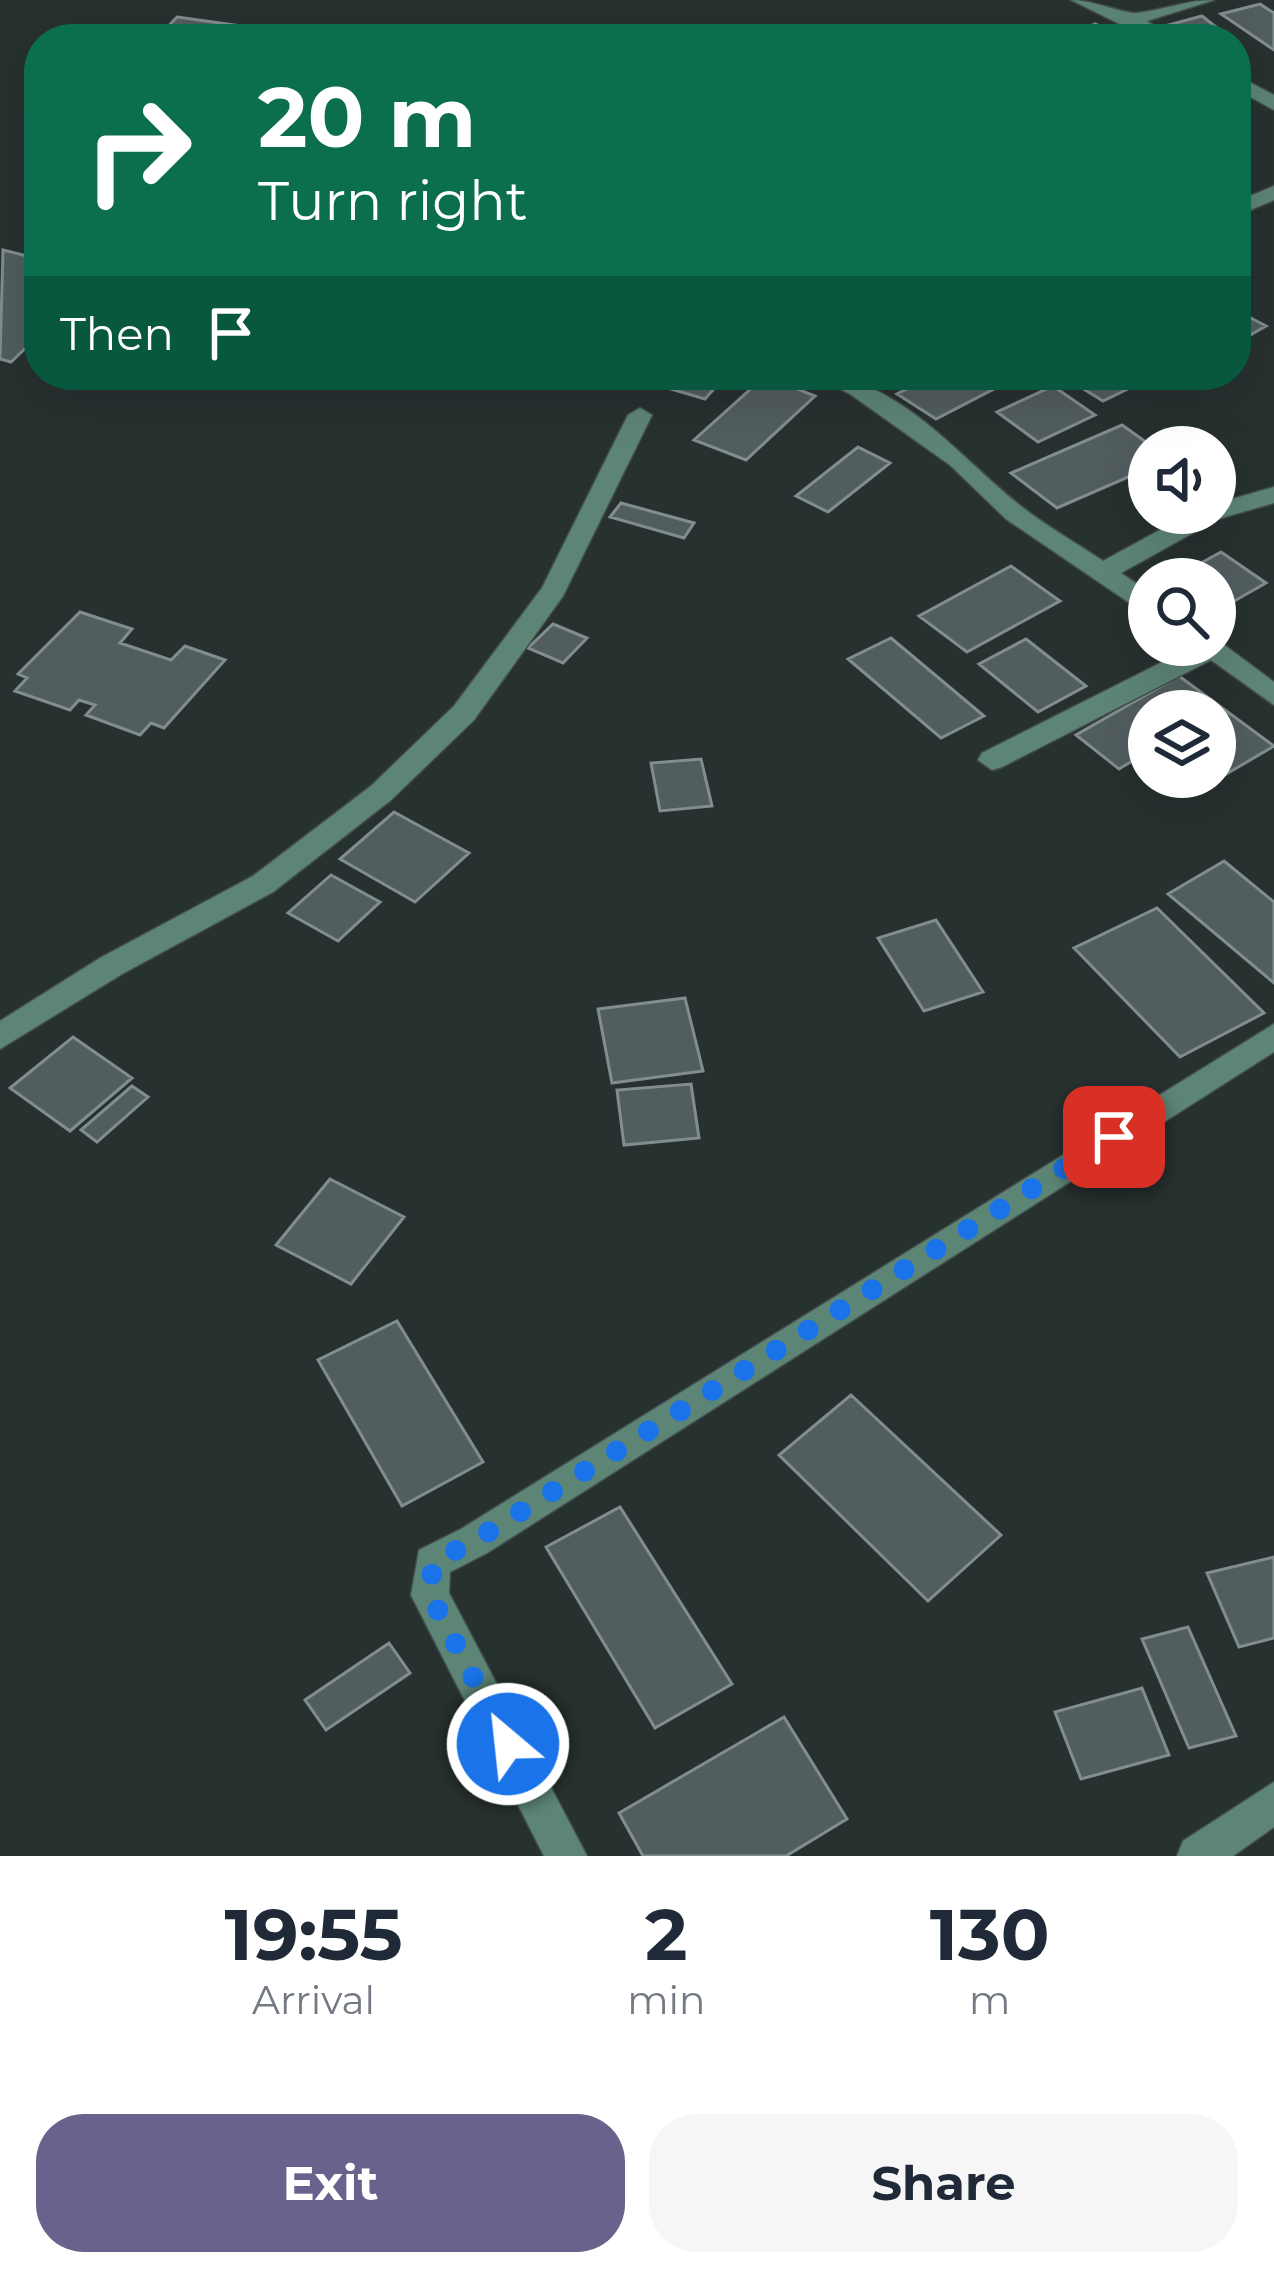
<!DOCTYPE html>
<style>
body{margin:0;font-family:Montserrat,sans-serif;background:#f6f6f7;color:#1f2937;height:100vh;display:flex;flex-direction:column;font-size:45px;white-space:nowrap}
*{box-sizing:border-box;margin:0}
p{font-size:39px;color:#747a83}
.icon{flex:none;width:66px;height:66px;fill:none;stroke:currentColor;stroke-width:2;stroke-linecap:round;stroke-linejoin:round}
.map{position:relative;height:1856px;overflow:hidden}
.drawer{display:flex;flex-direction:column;background:#fff;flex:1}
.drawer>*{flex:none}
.guide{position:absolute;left:24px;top:24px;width:1227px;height:366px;border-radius:48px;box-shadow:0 12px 48px #0002;background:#0b6e4f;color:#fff;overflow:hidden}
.tools{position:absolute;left:1128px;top:426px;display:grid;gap:24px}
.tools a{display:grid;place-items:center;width:108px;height:108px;border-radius:50%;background:#fff;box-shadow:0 12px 48px #0002;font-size:60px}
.pin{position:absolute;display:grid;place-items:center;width:102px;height:102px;color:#fff;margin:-51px;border-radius:24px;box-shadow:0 6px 18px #0006}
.me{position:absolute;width:132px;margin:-66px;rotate:332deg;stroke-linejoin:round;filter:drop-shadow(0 0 9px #0008)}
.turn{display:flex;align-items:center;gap:42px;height:252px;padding:0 36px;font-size:54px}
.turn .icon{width:156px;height:156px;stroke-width:2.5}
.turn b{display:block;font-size:84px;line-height:102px}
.then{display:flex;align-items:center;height:114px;padding:0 36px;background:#0003;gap:24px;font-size:45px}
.eta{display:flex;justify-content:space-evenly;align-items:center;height:204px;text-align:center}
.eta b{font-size:72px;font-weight:700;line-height:84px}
.cta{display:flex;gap:24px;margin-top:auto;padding:24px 36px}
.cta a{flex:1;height:138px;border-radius:48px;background:#68628c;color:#fff;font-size:48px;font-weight:700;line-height:138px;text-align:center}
.cta a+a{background:#f6f6f7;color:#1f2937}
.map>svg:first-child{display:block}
.building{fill:#525d5f;stroke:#828d8f;stroke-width:3}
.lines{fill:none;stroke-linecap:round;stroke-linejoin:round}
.minor-casing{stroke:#444d4d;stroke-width:3}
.minor{fill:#5d8576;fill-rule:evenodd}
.route{stroke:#1a73e8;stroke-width:21;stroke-dasharray:0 37.8}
</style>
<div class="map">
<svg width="1274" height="1856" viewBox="0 0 1274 1856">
<rect width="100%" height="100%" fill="#273130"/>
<path class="building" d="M1260,4l14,9v37l-53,-36z
M1202,16l14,11 -40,10 -15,-10z
M177,17l100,14 -6,8h-115z
M1095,24l14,6 -17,9h-28z
M3,250l36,9v76l-28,27 -11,-3z
M1236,310l30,16 -30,17z
M666,375h60l-21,24 -48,-14z
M934,375h83l2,1 -83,43 -39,-25z
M1061,375h71l10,7 -39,19z
M765,376l50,20 -69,64 -52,-20z
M1053,386l42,29 -57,27 -41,-30z
M1122,425l31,22h-4v21l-92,40 -46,-35z
M858,447l32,16 -62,49 -32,-16z
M621,503l73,20 -10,15 -74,-21z
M1221,552l45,31 -51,29v-33h-43z
M1011,566l49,35 -93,51 -48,-36z
M80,612l52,17 -12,14 51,17 14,-14 40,14 -61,68 -13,-5 -11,12 -54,-20 9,-10 -16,-5 -9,10 -55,-19 12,-13 -9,-4z
M553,624l34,14 -24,25 -35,-15z
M891,638l93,78 -43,22 -93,-79z
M1026,639l60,47 -48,26 -59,-48z
M1179,676l95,70 -51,30 -8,-6v-59h-66v40l-30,18 -43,-34z
M701,759l11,47 -52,5 -9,-48z
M394,812l75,41 -54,49 -75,-43z
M1224,861l50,41v81l-106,-89z
M331,875l49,27 -42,39 -50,-28z
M1157,908l107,105 -84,44 -106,-109z
M936,920l47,72 -59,19 -46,-73z
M685,998l18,73 -91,12 -14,-74z
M73,1037l59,41 -62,53 -60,-43z
M691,1084l8,54 -75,7 -7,-55z
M132,1086l16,11 -51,45 -16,-12z
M330,1179l74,38 -53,67 -75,-39z
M397,1321l86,141 -81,44 -84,-146z
M851,1395l150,140 -73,66 -149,-146z
M620,1507l112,177 -77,44 -109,-181z
M1274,1557v81l-35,9 -32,-74z
M1188,1627l48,109 -47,12 -47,-109z
M389,1643l21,30 -84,57 -21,-30z
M1142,1688l27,67 -88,24 -26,-67z
M784,1717l63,102 -61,37h-143l-24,-43z"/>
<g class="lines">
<defs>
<path id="minor" d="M1071,0c23,0 52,14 66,13 27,-3 49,-13 77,-13l-67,21 27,18h-24z
M1236,75l38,20v15l-38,-21z
M1274,186v14l-38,16v-14z
M812,375c88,0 149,86 214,135 25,19 52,34 77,51l88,-48h24v-9l59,-17v16l-56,16 -97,54 28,19v20l-9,-2 -134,-91 -56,-54 -100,-71z
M640,408l12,7 -89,181 -89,124 -83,80 -118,92 -151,82 -122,75v-28l100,-63 153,-82 118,-90 83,-80 88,-118 86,-173z
M1215,638l59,44v23l-63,-45 -209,107 -10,3 -14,-10 4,-7 214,-108h19z
M1274,1024v28l-787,501 -37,19 -1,21 138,263h-43l-133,-261 8,-45 42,-21z
M1274,1782v45l-41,29h-56l6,-15z"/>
</defs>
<use href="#minor" class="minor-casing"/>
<use href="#minor" class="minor"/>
</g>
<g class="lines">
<path class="route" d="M508,1744l-78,-149 3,-33 41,-21 640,-404"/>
</g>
</svg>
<div class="tools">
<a><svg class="icon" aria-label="sound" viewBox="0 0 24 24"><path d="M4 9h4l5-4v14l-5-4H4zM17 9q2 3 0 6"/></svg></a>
<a><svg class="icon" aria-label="search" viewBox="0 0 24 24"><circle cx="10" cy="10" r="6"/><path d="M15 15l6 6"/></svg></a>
<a><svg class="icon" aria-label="layers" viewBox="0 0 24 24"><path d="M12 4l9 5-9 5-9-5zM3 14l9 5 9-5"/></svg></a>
</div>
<div class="pin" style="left:1114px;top:1137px;background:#d93025"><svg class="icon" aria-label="arrive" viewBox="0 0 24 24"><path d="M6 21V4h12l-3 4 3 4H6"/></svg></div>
<svg class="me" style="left:508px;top:1744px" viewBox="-20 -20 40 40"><circle r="17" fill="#1a73e8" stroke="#fff" stroke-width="3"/><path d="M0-11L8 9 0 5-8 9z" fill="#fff"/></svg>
<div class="guide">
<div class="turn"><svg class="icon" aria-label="right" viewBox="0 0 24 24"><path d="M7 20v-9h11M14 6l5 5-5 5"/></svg><div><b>20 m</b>Turn right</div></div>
<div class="then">Then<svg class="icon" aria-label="arrive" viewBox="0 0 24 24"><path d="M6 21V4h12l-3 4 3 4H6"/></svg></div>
</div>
</div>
<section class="drawer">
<div class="eta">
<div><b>19:55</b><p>Arrival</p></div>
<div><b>2</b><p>min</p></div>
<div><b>130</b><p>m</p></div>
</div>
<div class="cta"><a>Exit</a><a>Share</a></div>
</section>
